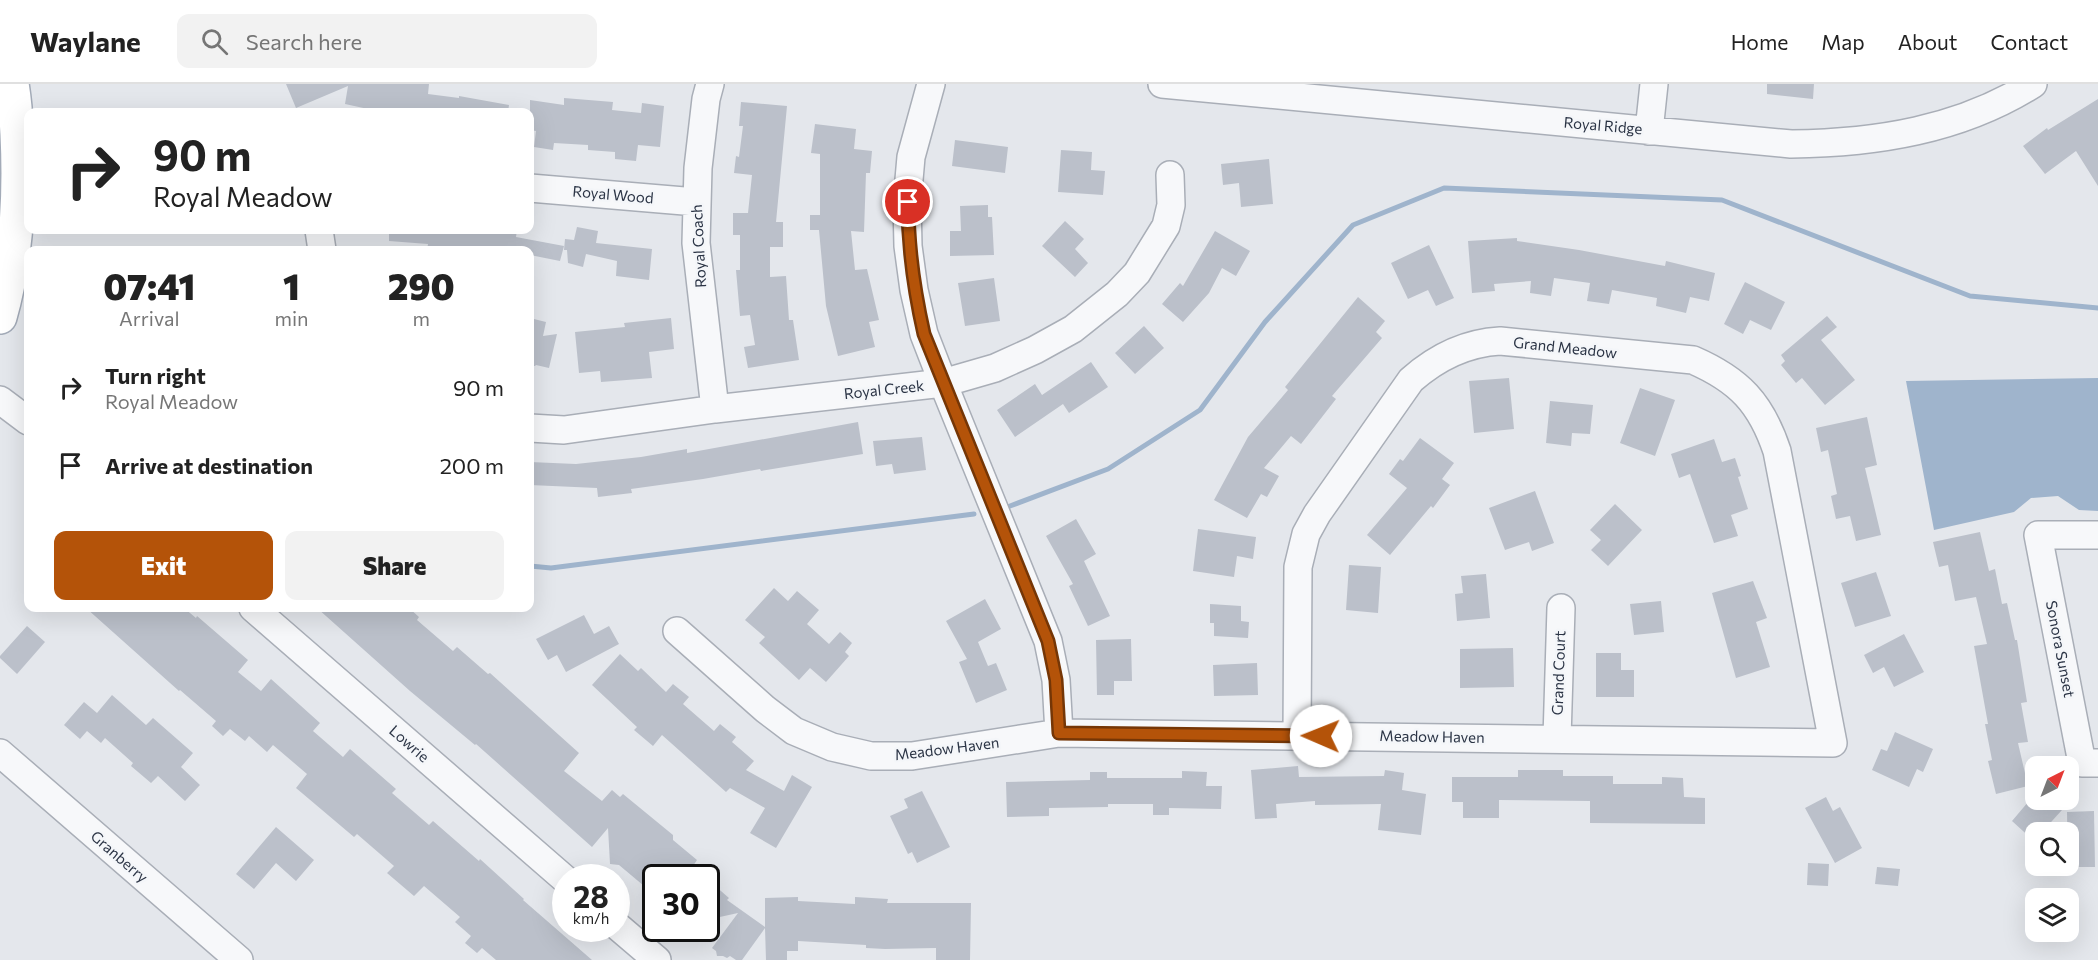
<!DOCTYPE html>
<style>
body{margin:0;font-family:Commissioner,sans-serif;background:#f2f2f2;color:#222;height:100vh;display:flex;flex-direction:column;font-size:22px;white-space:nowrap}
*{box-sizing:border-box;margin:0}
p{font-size:20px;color:#767676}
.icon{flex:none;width:33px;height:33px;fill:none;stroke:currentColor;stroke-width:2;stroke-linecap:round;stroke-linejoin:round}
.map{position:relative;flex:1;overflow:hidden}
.side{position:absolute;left:24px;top:162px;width:510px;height:366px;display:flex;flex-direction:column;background:#fff;border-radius:12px;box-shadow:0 6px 24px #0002}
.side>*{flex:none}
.banner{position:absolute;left:24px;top:24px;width:510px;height:126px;border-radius:12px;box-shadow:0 6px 24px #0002;background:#fff;color:#222;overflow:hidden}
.needle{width:39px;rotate:42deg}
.buttons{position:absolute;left:2025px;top:672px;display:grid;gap:12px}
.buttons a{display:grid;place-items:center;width:54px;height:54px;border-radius:12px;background:#fff;box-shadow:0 6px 24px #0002;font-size:30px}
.speed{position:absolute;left:552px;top:780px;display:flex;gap:12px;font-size:30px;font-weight:700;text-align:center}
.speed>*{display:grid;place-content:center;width:78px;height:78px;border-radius:50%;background:#fff;box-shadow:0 6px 24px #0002;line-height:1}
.speed small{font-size:15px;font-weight:400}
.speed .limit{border:3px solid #111;border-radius:9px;background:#fff;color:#111}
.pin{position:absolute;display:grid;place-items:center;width:51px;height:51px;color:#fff;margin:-26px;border:3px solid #fff;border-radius:50%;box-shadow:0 2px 6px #0007}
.me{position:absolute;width:66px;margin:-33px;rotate:271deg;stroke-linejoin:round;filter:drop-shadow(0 0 4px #0008)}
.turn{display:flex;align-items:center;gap:21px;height:126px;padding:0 30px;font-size:27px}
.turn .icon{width:78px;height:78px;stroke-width:2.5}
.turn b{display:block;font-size:42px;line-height:51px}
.eta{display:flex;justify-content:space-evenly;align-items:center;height:102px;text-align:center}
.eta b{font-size:36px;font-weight:800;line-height:42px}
.cta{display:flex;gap:12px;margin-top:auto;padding:12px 30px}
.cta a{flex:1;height:69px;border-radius:12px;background:#b45309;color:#fff;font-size:24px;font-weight:800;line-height:69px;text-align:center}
.cta a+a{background:#f2f2f2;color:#222}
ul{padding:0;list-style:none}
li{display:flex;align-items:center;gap:18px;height:78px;padding:0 30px}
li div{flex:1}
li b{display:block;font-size:22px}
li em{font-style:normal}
header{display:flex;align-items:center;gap:36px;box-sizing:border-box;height:84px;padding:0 30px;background:#fff;border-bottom:2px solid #e0e0e0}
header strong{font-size:28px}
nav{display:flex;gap:33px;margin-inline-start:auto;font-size:21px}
.search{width:420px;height:54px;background:#f2f2f2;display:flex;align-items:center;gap:15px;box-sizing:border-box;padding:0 21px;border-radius:12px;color:#767676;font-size:22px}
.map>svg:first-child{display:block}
.water{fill:#9fb4cc}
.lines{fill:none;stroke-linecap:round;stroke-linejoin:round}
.stream{stroke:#9fb4cc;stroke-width:5}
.building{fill:#bbc0ca}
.minor-casing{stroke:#a9aeb7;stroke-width:30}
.major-casing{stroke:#a3abb8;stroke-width:36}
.minor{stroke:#f7f8fa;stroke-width:27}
.major{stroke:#fff;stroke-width:33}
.route-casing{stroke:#753606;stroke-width:15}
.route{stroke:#b45309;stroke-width:10}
.labels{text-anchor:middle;stroke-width:5;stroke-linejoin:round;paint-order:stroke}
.street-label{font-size:15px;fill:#2b3445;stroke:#f4f6f9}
</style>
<header>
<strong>Waylane</strong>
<div class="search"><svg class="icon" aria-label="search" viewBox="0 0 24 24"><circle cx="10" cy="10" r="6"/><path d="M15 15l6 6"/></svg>Search here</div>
<nav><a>Home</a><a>Map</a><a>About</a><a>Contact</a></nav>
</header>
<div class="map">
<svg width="2098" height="876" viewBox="0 0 2098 876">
<rect width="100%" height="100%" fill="#e4e7ec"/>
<path class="water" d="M2098,294v133l-19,-1 -21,-14 -27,2 -17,14 -80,18 -28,-149z"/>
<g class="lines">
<path class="stream" d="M1010,422l98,-37 92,-59 65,-88 88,-97 91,-37 278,12 248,96 128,12
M530,482l21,2 423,-54"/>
</g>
<path class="building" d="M286,0h143l-1,10 31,4v-2l50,9 -1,7h-141l1,-3 -23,-5 3,-18 -52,22z
M1767,0h47l-1,15 -46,-5z
M564,14l49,4 -1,8 29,3 1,-10 22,3 -4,41 -22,-2 -2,16 -21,-2v-7l-27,-2v-5l-34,-2 -1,7 -19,-3 2,-16 -6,-1v-30l34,5z
M2098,15v87l-22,-35 -31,23 -22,-28 24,-18 1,2z
M741,18l46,4 -11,116h7v25h-13v30l16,-1 3,44h4l6,40 -51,8 -4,-21 11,-2 -5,-30 -10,1 -4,-46h4v-35h-7v-22h15l4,-38 -18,-2 2,-17 3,1 4,-31h-4z
M815,40l41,5 -2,20 18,2 -2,22h-4l-2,59 -13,-1 4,39 12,-1 12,51 -10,2 6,25 -37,9 -12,-50 -7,-76h-9v-15h10v-61l-9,-1z
M955,56l53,7 -3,26 -53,-7z
M1061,66l31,2 -1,18 14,1 -2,24 -45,-3z
M1269,75l4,45 -32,3 -2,-24 -16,2 -2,-21z
M988,121v12h4l2,38 -44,1v-25h11l-1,-25z
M1065,137l19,18 -9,10 13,14 -13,14 -33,-31z
M577,143l21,4 -2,12 56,6 -3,31 -33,-4 1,-15 -31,-7 -3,13 -15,-4 -1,-13h-3l1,-11 9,1z
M389,146h128l-1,7 48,9 -4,15 -30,-6v-5h-103l1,-6 -39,-3z
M1215,147l35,20 -14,25 -14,-8 -13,25 -26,29 -21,-18 18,-21 3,3z
M1517,154v3l62,9 86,16 1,-5 49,12 -6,28 -19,-4 -4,16 -30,-7 1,-8 -45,-8 -3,14 -22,-3 3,-18 -36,-5 -3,18 -21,-3 1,-12 -37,3 1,7 -23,2 -4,-52z
M1429,161l25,53 -18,8 -8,-16 -20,9 -17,-36z
M994,194l6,43 -35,5 -7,-43z
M1745,198l40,20 -14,28 -21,-10 -7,14 -19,-10z
M1358,213l27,24 -9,11 6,6 -50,58 4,3 -35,45 -10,-8 -27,32 15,8 -12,21 -6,-3 -14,24 -33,-18 34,-63 40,-47 -3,-3z
M1827,232l10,11 -16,13 34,40 -30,25 -23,-27 -6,5 -15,-18 4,-4 -4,-6z
M530,234l16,4 -3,14 14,-2 -8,34 -13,-3 -1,1h-5z
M671,234l3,31 -25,3 3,26 -51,4 -1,-11 -21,2 -4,-41 50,-5 -1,-4z
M1144,242l20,22 -29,26 -20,-21z
M1091,278l17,25 -39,26 -6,-9 -48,33 -18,-27 38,-26 7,11z
M1509,294l5,51 -40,4 -5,-52z
M1640,304l35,12 -20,56 -35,-13z
M1550,317l43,4 -3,29 -18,-1 -1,13 -25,-3z
M1867,333l10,48 -12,3 16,67 -25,6 -6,-25 -14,3 -5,-23 6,-2 -9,-44 -7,2 -5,-24z
M858,338l5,32 -102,17 -1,-2 -57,10 -72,10 1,4 -34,4 -1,-9 -67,-3v-23l46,2 65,-7 46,-8v4z
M922,353l4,33 -32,4 -2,-10 -16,2 -3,-25z
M1420,354l34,25 -12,16 8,6 -17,23 -2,-2 -41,49 -23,-20 40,-47 -18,-14 11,-15 3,2z
M1714,355l8,23 13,-4 6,18 -3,1 10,32 -17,6 7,21 -24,7 -24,-69 -11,4 -8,-24z
M1535,407l19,52 -22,8 -3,-9 -24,8 -16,-42z
M1615,420l27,26 -34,36 -17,-16 10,-10 -11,-10z
M1076,435l20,35 -12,7 26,55 -22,10 -19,-40 4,-2 -27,-48z
M1198,445l58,8 -3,22 -16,-3 -3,21 -41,-6z
M1980,448l9,39 6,-2 7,35 5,-1 8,37h2l10,62 -6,1 7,39 -10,1 10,43 -32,8 -8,-33 4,-1 -7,-36h3l-14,-78 13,-2 -11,-47 -21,4 -7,-36 -9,2 -6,-25z
M1349,481l32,2 -3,46 -32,-3z
M1876,488l15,44 -36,11 -14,-44z
M1486,490l4,44 -33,3 -2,-27 8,-1 -2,-17z
M1753,497l14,37 -11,4 14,45 -34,11 -24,-85z
M774,504l14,13 9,-10 22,19 -12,14 22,20 11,-12 12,11 -7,9 4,4 -23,26 -16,-14 -11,12 -40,-37 6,-6 -20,-17z
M985,515l16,30 -23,13 10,24 8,-3 11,27 -31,13 -17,-41 8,-3 -21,-38z
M1661,517l3,31 -30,3 -4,-31z
M1210,520l31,2v15l8,1 -1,16 -34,-2v-13h-4z
M86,524h98l12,10 1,-2 51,44 -10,12 23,19 10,-12 49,44 -7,8 30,26 7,-8 46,40 -4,4 37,32 4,-4 46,40 1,-2 44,40 -1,1 69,60h-96l-14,-12 -5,5 -12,-10 6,-7 -16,-14 5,-5 -36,-31 -10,10 -27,-23 7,-7 -37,-32 -3,3 -58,-49 11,-14 -34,-29 -6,7 -18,-16 -4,5 -15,-12 -7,7 -11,-10 4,-5 -36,-31 -1,1z
M317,524h92l10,9 -2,3 36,31 4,-4 31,27 2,-1 89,80 -15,18 38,30 10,-11 8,7 3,-3 50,41v5l24,20 -4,6 13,12h-50v18l-37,-31 -9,-1 -2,-36 -16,19 -116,-103 -1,1 -65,-54z
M584,531l10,19 15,-8 10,18 -53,28 -9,-17 -9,5 -12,-21z
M27,542l18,16 -28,32 -17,-16v-2z
M1904,550l20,38 -30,15 -10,-20 -11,6 -9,-18z
M1131,555l1,42h-18v14h-17l-1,-55z
M1513,564l1,39 -54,1v-39z
M1596,569h25v17h13v27h-38z
M620,570l18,17 3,-3 25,24 7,-8 16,13 -6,7 31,27 6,-7 16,13 -4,5 22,19 -8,9 38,21 8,-16 20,12 -36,61 -26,-15 15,-25 -35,-20 -4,4 -64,-57 -9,11 -19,-16 3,-3 -45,-42z
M1257,579l1,32 -44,1 -1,-31z
M112,611l34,30 7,-7 40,35 -12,14 19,18 -15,16 -27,-25 -7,7 -20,-17 2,-3 -28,-25 -4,5 -14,-12 -7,8 -16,-14 20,-23 13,11z
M1895,648l38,17 -10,23 -6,-3 -8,18 -37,-17 9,-21 6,2z
M1298,682l1,11 85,-1 1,-6 19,3 -2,17 24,4 -5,41 -43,-5 3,-26 -66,1v-4l-39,3 1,14 -22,1 -4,-49z
M1518,686h45v6h50v8h49v-7l21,1 1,19 21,1v26l-115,-1v-22l-91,-1v18h-36v-16h-11v-25h66z
M1182,687l25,1 -1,14h16l-1,23 -52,-1v7h-16v-11h-45v3l-59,1v8l-42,1 -1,-35 84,-2v-8h17v6h75z
M922,707l28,56 -33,16 -5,-11 -4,2 -18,-38 18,-8 -4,-9z
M2034,711v5h16l12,10 -20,22h-6l-2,9 -22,-20z
M1826,713l7,14 7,-4 22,41 -27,15 -30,-55z
M2094,727l1,56h-27l-1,-55z
M276,743l38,33 -18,21 -20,-18 -22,26 -18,-15z
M1808,779l21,1 -1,22 -21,-1z
M1877,783l23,2 -2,17 -23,-2z
M706,794l23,20 -2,2 38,27v-29l33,-1v4l57,3v-7l33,2 -1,4h84l-1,57h-34v-12l-51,1 -19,-1v-3l-68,-4v10h-11v9h-21l-1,-32 -23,32h-6l-6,-4 -3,2 -4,-2h-6l-1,-5 -4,-3 26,-35 -32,7z"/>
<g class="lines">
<defs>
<path id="minor" d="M710,0l-4,15 -8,69 -2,75 19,166
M931,0l-20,73 -4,45 1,44 6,44 10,44 19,49 105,258 8,39 3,53
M1162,0l629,60c85,-1 169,-14 242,-60
M1649,47l5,-47
M530,104l166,14
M319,146l3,20
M0,316l28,21
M530,344l34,2 151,-21 228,-26 52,-15 40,-18 38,-21 44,-35 20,-21 29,-47 5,-21 -1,-30
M2098,451h-60l44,228h16
M253,524l313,272
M677,547l88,78 29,22 38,16 39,9h41l147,-23 774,10 -56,-292c-16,-48 -38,-71 -84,-91l-193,-19c-35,2 -63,16 -89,39l-94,134 -11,20 -8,33 -1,169
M1557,654l4,-130
M0,669l239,207
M616,841l41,35"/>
<path id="major" d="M0,233c17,-59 20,-122 17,-183 -1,-17 -2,-33 -5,-50"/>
</defs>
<use href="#minor" class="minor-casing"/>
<use href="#major" class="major-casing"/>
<use href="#minor" class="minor"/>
<use href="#major" class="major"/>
</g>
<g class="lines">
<defs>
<path id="route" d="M908,118c0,45 6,88 16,132l124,307 8,39 3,53 262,3"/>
</defs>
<use href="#route" class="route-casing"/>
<use href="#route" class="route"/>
</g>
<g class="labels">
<g class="street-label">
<text transform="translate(1603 42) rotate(5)" y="5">Royal Ridge</text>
<text transform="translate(613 111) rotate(5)" y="5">Royal Wood</text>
<text transform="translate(699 162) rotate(-93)" y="5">Royal Coach</text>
<text transform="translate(1565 264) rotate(6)" y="5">Grand Meadow</text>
<text transform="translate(884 306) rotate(-6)" y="5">Royal Creek</text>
<text transform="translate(2060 565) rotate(79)" y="5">Sonora Sunset</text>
<text transform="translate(1559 589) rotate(-88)" y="5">Grand Court</text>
<text transform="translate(1432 653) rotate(1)" y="5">Meadow Haven</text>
<text transform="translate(409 660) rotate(41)" y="5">Lowrie</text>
<text transform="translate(947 665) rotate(-7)" y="5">Meadow Haven</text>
<text transform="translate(119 773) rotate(41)" y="5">Granberry</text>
</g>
</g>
</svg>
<div class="buttons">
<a><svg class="needle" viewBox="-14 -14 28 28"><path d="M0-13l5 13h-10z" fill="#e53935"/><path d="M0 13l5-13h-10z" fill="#767676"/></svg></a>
<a><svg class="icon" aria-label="search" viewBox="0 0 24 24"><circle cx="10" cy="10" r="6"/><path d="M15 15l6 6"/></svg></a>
<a><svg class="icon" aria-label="layers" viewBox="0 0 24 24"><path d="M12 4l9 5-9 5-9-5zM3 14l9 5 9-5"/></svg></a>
</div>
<div class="speed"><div>28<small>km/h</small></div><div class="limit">30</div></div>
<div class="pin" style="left:908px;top:118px;background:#d93025"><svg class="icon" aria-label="arrive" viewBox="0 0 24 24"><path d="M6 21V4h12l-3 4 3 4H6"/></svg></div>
<svg class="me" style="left:1321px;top:652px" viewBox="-20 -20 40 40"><circle r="19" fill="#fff"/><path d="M0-13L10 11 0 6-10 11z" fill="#b45309"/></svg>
<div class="banner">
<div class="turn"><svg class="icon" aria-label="right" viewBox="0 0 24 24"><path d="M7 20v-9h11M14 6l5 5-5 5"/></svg><div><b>90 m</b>Royal Meadow</div></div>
</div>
<section class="side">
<div class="eta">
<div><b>07:41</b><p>Arrival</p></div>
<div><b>1</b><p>min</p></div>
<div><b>290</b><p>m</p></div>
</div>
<ul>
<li><svg class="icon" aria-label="right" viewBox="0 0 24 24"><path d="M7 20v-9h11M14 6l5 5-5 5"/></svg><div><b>Turn right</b><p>Royal Meadow</p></div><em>90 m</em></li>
<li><svg class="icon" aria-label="arrive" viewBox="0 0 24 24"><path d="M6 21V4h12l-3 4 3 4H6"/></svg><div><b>Arrive at destination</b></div><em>200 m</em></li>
</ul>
<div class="cta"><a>Exit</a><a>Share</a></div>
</section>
</div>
